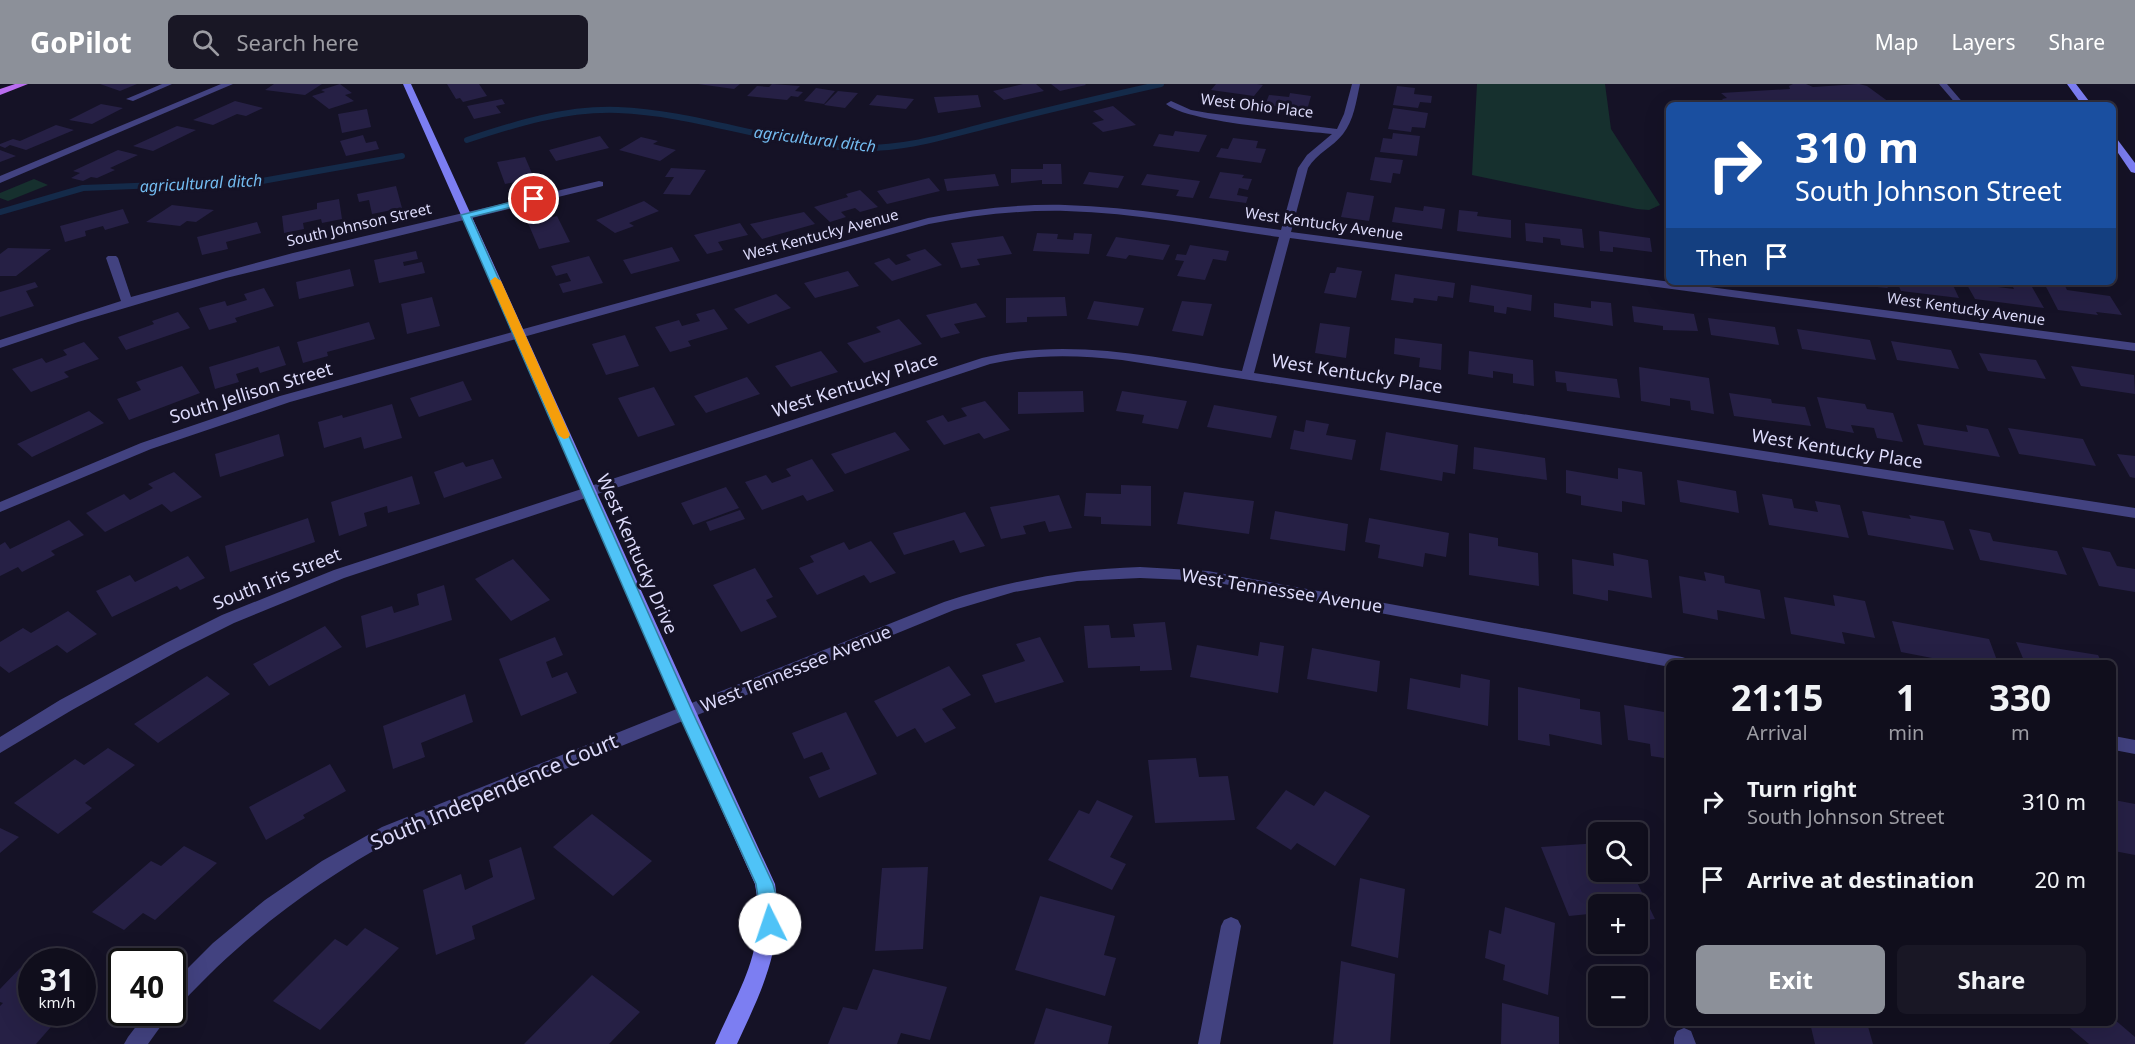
<!DOCTYPE html>
<meta charset="utf-8">
<style>
body{margin:0;font-family:"Noto Sans",sans-serif;background:#191725;color:#f1f3f6;height:100vh;display:flex;flex-direction:column;font-size:22px;white-space:nowrap}
*{box-sizing:border-box;margin:0}
p{font-size:20px;color:#9c9ca3}
.icon{flex:none;width:33px;height:33px;fill:none;stroke:currentColor;stroke-width:2;stroke-linecap:round;stroke-linejoin:round}
.map{position:relative;flex:1;overflow:hidden}
.drawer{position:absolute;left:1666px;top:576px;width:450px;height:366px;display:flex;flex-direction:column;background:#100e1c;border-radius:9px;box-shadow:0 6px 24px #0002,0 0 0 2px #302e3b}
.drawer>*{flex:none}
.guide{position:absolute;left:1666px;top:18px;width:450px;height:183px;border-radius:9px;box-shadow:0 6px 24px #0002,0 0 0 2px #302e3b;background:#1a4fa0;color:#fff;overflow:hidden}
.tools{position:absolute;left:1588px;top:738px;display:grid;gap:12px}
.tools a{display:grid;place-items:center;width:60px;height:60px;border-radius:9px;background:#100e1c;box-shadow:0 6px 24px #0002,0 0 0 2px #302e3b;font-size:30px}
.speed{position:absolute;left:18px;top:864px;display:flex;gap:12px;font-size:30px;font-weight:700;text-align:center}
.speed>*{display:grid;place-content:center;width:78px;height:78px;border-radius:50%;background:#100e1c;box-shadow:0 6px 24px #0002,0 0 0 2px #302e3b;line-height:1}
.speed small{font-size:15px;font-weight:400}
.speed .limit{border:3px solid #111;border-radius:9px;background:#fff;color:#111}
.pin{position:absolute;display:grid;place-items:center;width:51px;height:51px;color:#fff;margin:-26px;border:3px solid #fff;border-radius:50%;box-shadow:0 2px 6px #0007}
.me{position:absolute;width:66px;margin:-33px;rotate:356deg;stroke-linejoin:round;filter:drop-shadow(0 0 4px #0008)}
.turn{display:flex;align-items:center;gap:21px;height:126px;padding:0 30px;font-size:27px}
.turn .icon{width:78px;height:78px;stroke-width:2.5}
.turn b{display:block;font-size:42px;line-height:51px}
.then{display:flex;align-items:center;height:57px;padding:0 30px;background:#0003;gap:12px;font-size:22px}
.eta{display:flex;justify-content:space-evenly;align-items:center;height:102px;text-align:center}
.eta b{font-size:36px;font-weight:700;line-height:42px}
.action{display:flex;gap:12px;margin-top:auto;padding:12px 30px}
.action a{flex:1;height:69px;border-radius:9px;background:#8c9099;color:#fff;font-size:24px;font-weight:700;line-height:69px;text-align:center}
.action a+a{background:#191725;color:#f1f3f6}
ul{padding:0;list-style:none}
li{display:flex;align-items:center;gap:18px;height:78px;padding:0 30px}
li div{flex:1}
li b{display:block;font-size:22px}
li em{font-style:normal}
header{display:flex;align-items:center;gap:36px;box-sizing:border-box;height:84px;padding:0 30px;background:#8c9099;color:#fff}
header strong{font-size:28px}
nav{display:flex;gap:33px;margin-inline-start:auto;font-size:21px}
.search{width:420px;height:54px;background:#191725;display:flex;align-items:center;gap:15px;box-sizing:border-box;padding:0 21px;border-radius:9px;color:#9c9ca3;font-size:22px}
.map>svg:first-child{display:block}
.green{fill:#16302e}
.lines{fill:none;stroke-linecap:round;stroke-linejoin:round}
.stream{stroke:#142a49;stroke-width:6}
.building{fill:#262045}
.lane{fill:#424280;fill-rule:evenodd}
.street{fill:#424280;fill-rule:evenodd}
.secondary{fill:#7c7ef2;fill-rule:evenodd}
.primary{fill:#ba6df0;fill-rule:evenodd}
.route{fill:#4fc3f7;stroke:#337fa1;stroke-width:1.5}
.slow{fill:#f59e0b}
.labels{text-anchor:middle;stroke-width:6;stroke-linejoin:round;paint-order:stroke}
.far-street-label{font-size:15px;fill:#dddbfb;stroke:#151226}
.far-water-label{font-size:16px;font-style:italic;fill:#73bcf1;stroke:#151226}
.street-label{font-size:18px;fill:#dddbfb;stroke:#151226}
.near-street-label{font-size:21px;fill:#dddbfb;stroke:#151226}
</style>
<header>
<strong>GoPilot</strong>
<div class="search"><svg class="icon" aria-label="search" viewBox="0 0 24 24"><circle cx="10" cy="10" r="6"/><path d="M15 15l6 6"/></svg>Search here</div>
<nav><a>Map</a><a>Layers</a><a>Share</a></nav>
</header>
<div class="map">
<svg width="2135" height="960" viewBox="0 0 2135 960">
<rect width="100%" height="100%" fill="#151226"/>
<path class="green" d="M1477,0h128l6,45 49,76 -11,5 -12,-1 -165,-34z
M34,95l14,6 -40,16 -8,-3v-5z"/>
<g class="lines">
<path class="stream" d="M467,56c48,-16 99,-32 151,-30 82,3 160,37 242,38 46,1 85,-12 129,-23 57,-15 114,-28 172,-41
M0,128l83,-24 179,-7 140,-25"/>
</g>
<path class="building" d="M100,0h37l-17,7z
M274,0h48l-17,11 -40,-5z
M340,0l12,9 -7,2 9,6 -25,8 -17,-13 13,-4 -4,-2z
M447,0h32l8,12 -24,6 -3,-4 -4,1z
M698,0h42l-6,5z
M772,0l28,2 -5,5 8,1 -5,5 -7,-1 -4,4 -40,-4 10,-10 12,1z
M1023,0h13l8,7 -40,9 -11,-9z
M1051,0h34l1,1 -26,6z
M1216,0h41l6,1 -9,11 -43,-6z
M1793,0h13l7,3 46,-3 8,2 26,19h-170l-3,-2h6l-4,-4 5,-1 -6,-5 69,-4 -1,-3z
M1397,2l18,2 -1,6 18,2 -1,7 -11,-1 -2,6 -25,-3z
M816,4l19,3 -11,13 -20,-3z
M838,7l20,2 -13,15 -21,-3z
M1290,9l21,3 -4,14 -42,-5 4,-10 20,2z
M877,11l37,4 -8,10 -37,-4z
M978,11l3,12 -43,6 -4,-16z
M502,15l3,5 -9,2 5,7 -27,6 -7,-13z
M235,17l28,7 -17,8 -9,-2 -24,11 -20,-5z
M101,20l22,4 -31,16 -23,-4z
M1113,22l23,19 -33,7 -11,-9 12,-3 -11,-9z
M1393,24l35,5 -3,15 -13,-1 -1,5 -23,-3z
M367,25l4,18 -29,6 -4,-19z
M56,41l18,5 -48,20 -16,-5 -5,3 -5,-2v-2l13,-5 7,2z
M177,42l19,4 -43,21 -20,-5z
M1175,47l32,4 -8,17 -46,-6 6,-12 14,2z
M1393,49l27,3 -3,20 -37,-4 3,-14 9,1z
M363,51l3,8 10,-2 3,8 -33,7 -6,-15z
M600,52l9,12 -53,13 -7,-11z
M641,53l17,4 -5,3 23,6 -16,11 -41,-11z
M1233,54l25,3 -2,7 10,1 -5,14 -45,-6 5,-9 7,1z
M0,66l16,6 -16,6z
M118,66l20,5 -28,13 5,2 -18,8 -6,-1 -8,4 -12,-3 9,-5 -7,-2z
M525,73l9,21 -29,6 -8,-22z
M1375,73l28,3 -3,14 -7,-1 -2,10 -21,-3z
M1043,80h18l1,20h-20v-4l-31,3v-14h32z
M671,84l35,2 -16,25 -27,-1 11,-17h-9z
M1089,88l35,4 -6,12 -35,-4z
M1220,88l24,3 -2,3 10,1 -4,11 -9,-2 -2,7 11,2 -2,6 -37,-5z
M995,90l4,12 -52,5 -3,-12z
M1147,90l53,7 -7,17 -17,-2 3,-6 -38,-5z
M929,94l11,13 -53,13 -10,-13z
M396,102l6,22 -30,6 -3,-14 -10,2 -2,-8z
M860,106l18,17 -18,5 -5,-4 -14,4 5,5 -16,5 -16,-15 34,-10 -2,-3z
M1347,108l27,4 -5,25 -28,-4z
M339,115l3,20 -20,4 -1,-4 -18,4 1,6 -20,4 -2,-17 35,-7v-6z
M644,117l15,10 -30,12 5,3 -19,7 -19,-13z
M172,121l42,5 -18,12 -9,-1 -7,5 -34,-4z
M1424,122l21,3 -3,20 -50,-7 3,-15 28,4z
M123,125l6,14 -24,7 -2,-4 -18,5 1,5 -21,6 -5,-16z
M1459,126l19,2 -1,4 34,4v18l-54,-7z
M804,128l11,12 -53,15 -12,-15z
M557,132l13,26 -31,7 -11,-26z
M257,138l4,11 -35,9 2,7 -26,6 -5,-18z
M740,139l8,12 -30,7 5,8 -16,4 -13,-19z
M1525,139l57,6 2,19 -23,-3 -1,-6 -17,-2v6l-17,-2z
M1599,147l51,7 2,14 -39,-5v5l-13,-1z
M1037,149l21,1 -1,5 16,1 1,-7 18,1 -3,20 -56,-3z
M1003,152l9,18 -35,5 3,6 -19,3 -10,-25z
M1116,153l54,8 -7,15 -34,-5 -3,4 -20,-3z
M1190,161l39,6 -3,10 -13,-2 -8,21 -28,-4 7,-15 -9,-1 2,-6 9,1z
M672,163l8,14 -49,13 -8,-14z
M8,164l43,1 -35,27h-16v-22z
M925,165l17,16 -50,16 -18,-18 15,-5 7,7 15,-5 -5,-5z
M416,167l2,8 -15,3 1,4 18,-4 3,11 -46,10 -5,-23z
M589,172l14,27 -40,10 -4,-9 12,-3 -4,-8 -11,3 -5,-10z
M1337,183l25,4 -6,27 -32,-5 6,-20h5z
M350,185l4,17 -55,13 -3,-17z
M848,187l11,15 -44,12 -11,-15z
M1395,190l60,9 -2,15 -15,-2 -1,5 -23,-3 -1,5 -22,-3z
M35,198l3,5 -12,4 8,15 -34,11v-25z
M1865,198h20l3,6 -22,-2z
M1897,198l55,1 7,15 -58,-7z
M1966,199l48,6 -2,-4 20,2 12,21 -69,-9z
M2044,199l21,3 2,4 43,6 12,19 -26,-3 2,3 -40,-5z
M1471,201l61,10 -1,16 -24,-4 -1,7 -12,-2v-6l-25,-4z
M264,204l10,18 -39,12 2,4 -28,8 -10,-22 26,-7 2,5 20,-6 -3,-6z
M776,210l15,14 -43,16 -14,-15z
M432,213l8,29 -33,8 -6,-30z
M1065,213l2,19 -40,1v5l-21,1v-25z
M1094,217l50,7 -6,18 -51,-7z
M1182,217l30,3 -9,32 -31,-5z
M1591,217l20,2 2,23 -59,-9v-14l37,5z
M976,219l10,14 -32,7 6,9 -19,5 -15,-23z
M1632,222l62,8 4,17 -35,-1v-4l-29,-4z
M714,225l14,20 -40,12 3,5 -21,6 -15,-25 24,-7 3,6 18,-5 -4,-7z
M178,228l12,16 -64,22 -8,-13 36,-13 -2,-3z
M1708,234l67,9 4,18 -68,-10z
M899,235l23,25 -58,19 -17,-20 34,-11 -5,-5z
M369,238l6,17 -48,13 1,4 -25,7 -6,-21z
M1320,239l30,4 -4,31 -31,-5z
M1797,245l73,11 6,20 -74,-11z
M625,251l14,31 -33,9 -14,-31z
M1395,254l47,6 -1,26 -22,-3 1,-9 -26,-4z
M1891,257l60,9 8,19 -62,-9z
M84,258l15,17 -35,13 5,5 -38,15 -19,-23 30,-11 4,5 21,-8 -4,-5z
M279,262l7,19 -26,8 -2,-6 -22,7 3,8 -24,7 -6,-22z
M821,267l17,21 -47,15 -16,-21z
M1469,267l64,9 1,26 -21,-3v-9l-20,-3v7l-25,-4z
M1979,269l57,7 10,19 -58,-8z
M182,282l18,27 -71,27 -12,-21 24,-9 -5,-8z
M2071,282l63,9 1,19 -54,-8z
M1639,283l70,11 5,36 -23,-4 -1,-9 -20,-3v8l-29,-5z
M1555,287l62,8 3,19 -53,-7 -1,-8 -10,-1z
M747,293l13,17 -54,19 -12,-17z
M463,297l9,19 -53,17 -9,-19z
M654,303l21,38 -37,12 -20,-39z
M1083,307l1,21 -66,2v-22z
M1122,307l65,10 -9,28 -36,-6 2,-8 -28,-4z
M1729,309l42,6 1,4 33,4 6,19 -77,-10z
M1817,313l48,7 2,5 26,4 10,29 -26,-4 -3,-10 -23,-3 3,8 -28,-5z
M985,317l25,29 -26,9 -5,-6 -35,12 -18,-24 17,-6 5,7 19,-6 -6,-8z
M392,320l10,34 -38,11 -3,-12 -37,11 -6,-26 24,-7 1,3z
M1214,321l63,11 -6,22 -64,-11z
M89,327l15,12 -72,34 -15,-13z
M1306,336l23,4 -3,11 30,5 -4,20 -62,-11 4,-19 10,2z
M1917,340l51,8 -2,-7 22,4 12,28 -76,-12z
M2008,344l75,11 13,27 -77,-12z
M895,348l15,18 -65,24 -14,-20z
M1386,348l72,13 -3,29 -12,-2 -1,9 -62,-11z
M279,350l5,22 -64,21 -5,-23z
M1474,363l71,11 2,22 -74,-11z
M2117,370l18,2v22l-5,-1z
M493,375l9,19 -58,20 -10,-26 29,-10 3,5z
M812,375l22,32 -27,10 -4,-6 -41,15 -17,-28 21,-7 6,8 19,-7 -5,-7z
M1618,384l24,4 3,33 -23,-4v11l-41,-7v-9l-15,-3v-23l52,9z
M174,388l28,25 -31,15 -9,-8 -57,28 -19,-19 38,-19 6,6 23,-12 -5,-4z
M412,392l8,28 -32,9 -1,-7 -23,7 3,13 -28,10 -8,-34z
M1677,396l59,11 3,22 -59,-11z
M1121,401l30,1v40l-50,-2v-7l-17,-1 2,-23 35,1z
M726,403l13,21 -46,17 -12,-22z
M1184,408l70,9 -5,33 -72,-10z
M1762,410l30,5 2,9 24,4 -3,-11 25,4 9,33 -80,-13z
M1059,411l13,33 -23,4 -4,-11 -22,5 3,8 -25,5 -11,-32z
M740,426l5,9 -35,12 -4,-9z
M1275,427l73,13 -3,27 -75,-12z
M1862,427l49,8 -2,-4 35,6 10,29 -86,-15z
M965,428l20,34 -25,7 -6,-13 -50,15 -11,-22z
M308,434l7,24 -85,30 -5,-26z
M1369,434l80,15 -3,24 -21,-4 -2,14 -45,-9 2,-13 -15,-3z
M69,436l15,15 -33,16 4,4 -33,17 -4,-5 -18,9v-31l5,-3 5,7z
M1969,445l21,4 3,8 64,10 10,24 -87,-15z
M1469,449l29,5v8l40,7 1,33 -70,-11z
M871,457l25,32 -26,10 -6,-8 -47,20 -18,-27 15,-6 -4,-6 34,-14 5,8z
M2082,463l28,5 7,14 18,3v23l-36,-6z
M1613,469l35,7 4,38 -44,-8v11l-35,-7 -1,-35 42,7z
M188,472l17,22 -25,12 -3,-4 -65,31 -16,-26 34,-16 5,7z
M513,475l37,41 -39,21 -36,-42z
M755,484l18,29 -7,3 11,17 -36,15 -28,-47z
M1704,488l20,4 1,7 35,7 5,29 -48,-9 1,10 -35,-7 -4,-37 27,5z
M444,501l8,35 -86,28 -5,-32 31,-10 2,7 25,-8 -2,-11z
M1833,511l32,6 10,37 -33,-6 3,12 -54,-10 -7,-37 51,9z
M68,527l29,23 -30,19 -10,-8 -48,28 -9,-7v-24l23,-14 8,5z
M1892,537l97,18 9,24h-40l-57,-11z
M1165,538l7,48 -32,1v-5l-52,2 -4,-42 25,-1 2,13 24,-1 -2,-13z
M325,542l17,21 -73,39 -16,-22z
M555,553l8,18 -17,7 6,16 15,-6 10,21 -56,23 -22,-57z
M1040,553l24,45 -69,21 -13,-28 43,-14 -9,-17z
M1260,558l24,4 -6,47 -88,-16 7,-32 61,11z
M2016,558l82,13 4,8h-77z
M1312,564l68,13 -3,31 -70,-13z
M949,582l22,29 -29,14 14,19 -31,15 -10,-15 -18,9 -23,-36z
M1461,590l29,6 -2,46 -81,-17 3,-31 50,10z
M207,592l23,18 -72,49 -24,-19z
M1518,603l62,12v10l20,3 2,33 -53,-11 1,12 -32,-6z
M465,610l8,28 -52,21 4,14 -32,12 -10,-43z
M1624,621l46,8v46l-19,-3 -1,-12 -22,-4z
M846,628l31,62 -58,24 -10,-21 21,-8 -8,-17 -18,7 -12,-26z
M108,664l27,17 -50,38 7,5 -34,26 -44,-31 61,-44 9,6z
M1196,674l3,19 29,-1 7,44 -80,3 -7,-63z
M330,680l16,27 -43,24 2,3 -39,22 -17,-33z
M1286,706l28,16 11,-15 45,25 -35,50 -38,-23 -6,7 -35,-22z
M1097,716l36,16 -23,41 16,7 -14,26 -64,-30 31,-50 10,4z
M2114,716l21,4v51l-21,-4z
M592,730l60,47 -39,35 -60,-49z
M0,744l19,9 -19,16z
M1599,759v29h33l23,47 -17,2v-17h-39v9l-30,3 -28,-69z
M184,762l33,17 -62,57 -12,-7 -19,17 -32,-18 59,-51 10,5z
M521,763l14,52 -63,27 3,13 -39,16 -13,-65 38,-16 4,16 28,-13 -4,-17z
M928,783l-5,82 -48,2 7,-83z
M1360,794l45,11 -7,69 -47,-12z
M1040,812l75,20 -11,39 12,3 -11,38 -90,-26z
M1505,823l50,16 -7,72 -45,-15 2,-15 -20,-7 4,-28 12,4z
M365,844l34,20 -79,82 -47,-29 62,-62 12,7z
M1341,877l54,13 -5,70h-57z
M23,881l9,2v45h32l-28,32h-36v-38l3,-3 -3,-1v-13z
M873,885l74,18 -17,53 -29,-7 -4,11h-69l15,-37 14,3z
M592,891l48,37 -31,32h-85z
M1502,919l57,14v27h-58z
M1046,924l66,18 -4,18h-74z
M2114,935l21,18v7h-46l-25,-21h50z
M1810,939h57l6,21h-58z"/>
<g class="lines">
<path class="lane" d="M162,0h10l-39,17 -7,-2z
M1939,0h8l18,21h-8z"/>
<path class="street" d="M221,0h12l-233,99v-7z
M1352,0h8c-4,18 -6,36 -17,50 -10,13 -26,19 -35,34l-17,64 844,111v8l-845,-113 -36,135 881,135v10l-1013,-158c-45,-5 -88,-6 -132,4l-646,214 -110,45 -56,28 -106,59 -72,43v-16l60,-37 106,-57 56,-28 112,-45 648,-212c86,-21 173,-1 260,13l37,-134c-71,-10 -142,-24 -213,-26 -46,-1 -92,4 -137,13l-639,178 -139,47 -151,63v-10l141,-59 139,-47 648,-178c45,-9 91,-14 137,-13 72,2 145,16 216,25l17,-62 9,-13 25,-21c-34,-4 -143,-11 -166,-30l5,-3 20,9 17,3 129,16 7,-15z
M599,97l4,1v4l-377,92 -148,44 -78,26v-8l121,-39 -15,-43 2,-2h8l2,2 13,39 162,-44z
M1140,483l68,4 474,86 6,2 2,4h-20v4l-462,-86 -68,-3 -63,3 -63,11 -60,18 -560,229c-81,45 -152,98 -215,167l-7,3v-25l41,-41 52,-43 57,-39 60,-34 562,-225c65,-21 127,-33 196,-35z
M2114,652l21,4v14l-21,-4z
M1231,833l7,3 3,6 -21,118h-22l23,-118 3,-6z
M147,928h24l-23,32h-24l4,-7z
M1684,944l7,3 5,13h-22v-6l3,-7z"/>
<path class="secondary" d="M403,0h8c123,266 241,534 364,800 10,61 -13,106 -38,160h-22c25,-58 52,-93 40,-160 -120,-265 -233,-534 -352,-800z
M2067,0h9l16,21h-10z
M2114,54l3,1 18,24v10l-4,-1 -17,-25z"/>
<path class="primary" d="M15,0h13l-28,11v-6z"/>
</g>
<path class="route" d="M534,112l3,1v4l-66,16 222,496 80,171c4,14 9,32 3,46l-6,3 -7,-3 -7,-46 -78,-171 -217,-498z"/>
<path class="slow" d="M495,193l6,4 69,154 -2,3 -4,1 -6,-4 -68,-154z"/>
<g class="labels">
<g class="far-street-label">
<text transform="translate(1257 22) rotate(7)" y="5">West Ohio Place</text>
<text transform="translate(1324 140) rotate(8)" y="5">West Kentucky Avenue</text>
<text transform="translate(359 141) rotate(-13)" y="5">South Johnson Street</text>
<text transform="translate(821 151) rotate(-15)" y="5">West Kentucky Avenue</text>
<text transform="translate(1966 225) rotate(8)" y="5">West Kentucky Avenue</text>
</g>
<g class="far-water-label">
<text transform="translate(815 55) rotate(7)" y="6">agricultural ditch</text>
<text transform="translate(201 99) rotate(-3)" y="6">agricultural ditch</text>
</g>
<g class="street-label">
<text transform="translate(1357 290) rotate(9)" y="6">West Kentucky Place</text>
<text transform="translate(855 301) rotate(-18)" y="6">West Kentucky Place</text>
<text transform="translate(251 309) rotate(-17)" y="6">South Jellison Street</text>
<text transform="translate(1837 365) rotate(9)" y="6">West Kentucky Place</text>
<text transform="translate(637 470) rotate(66)" y="6">West Kentucky Drive</text>
<text transform="translate(277 495) rotate(-22)" y="6">South Iris Street</text>
<text transform="translate(1282 507) rotate(9)" y="6">West Tennessee Avenue</text>
<text transform="translate(796 585) rotate(-22)" y="6">West Tennessee Avenue</text>
</g>
<g class="near-street-label">
<text transform="translate(494 708) rotate(-23)" y="7">South Independence Court</text>
</g>
</g>
</svg>
<div class="tools">
<a><svg class="icon" aria-label="search" viewBox="0 0 24 24"><circle cx="10" cy="10" r="6"/><path d="M15 15l6 6"/></svg></a>
<a>+</a>
<a>−</a>
</div>
<div class="speed"><div>31<small>km/h</small></div><div class="limit">40</div></div>
<div class="pin" style="left:534px;top:115px;background:#d93025"><svg class="icon" aria-label="arrive" viewBox="0 0 24 24"><path d="M6 21V4h12l-3 4 3 4H6"/></svg></div>
<svg class="me" style="left:770px;top:840px" viewBox="-20 -20 40 40"><circle r="19" fill="#fff"/><path d="M0-13L10 11 0 6-10 11z" fill="#4fc3f7"/></svg>
<div class="guide">
<div class="turn"><svg class="icon" aria-label="right" viewBox="0 0 24 24"><path d="M7 20v-9h11M14 6l5 5-5 5"/></svg><div><b>310 m</b>South Johnson Street</div></div>
<div class="then">Then<svg class="icon" aria-label="arrive" viewBox="0 0 24 24"><path d="M6 21V4h12l-3 4 3 4H6"/></svg></div>
</div>
<section class="drawer">
<div class="eta">
<div><b>21:15</b><p>Arrival</p></div>
<div><b>1</b><p>min</p></div>
<div><b>330</b><p>m</p></div>
</div>
<ul>
<li><svg class="icon" aria-label="right" viewBox="0 0 24 24"><path d="M7 20v-9h11M14 6l5 5-5 5"/></svg><div><b>Turn right</b><p>South Johnson Street</p></div><em>310 m</em></li>
<li><svg class="icon" aria-label="arrive" viewBox="0 0 24 24"><path d="M6 21V4h12l-3 4 3 4H6"/></svg><div><b>Arrive at destination</b></div><em>20 m</em></li>
</ul>
<div class="action"><a>Exit</a><a>Share</a></div>
</section>
</div>
